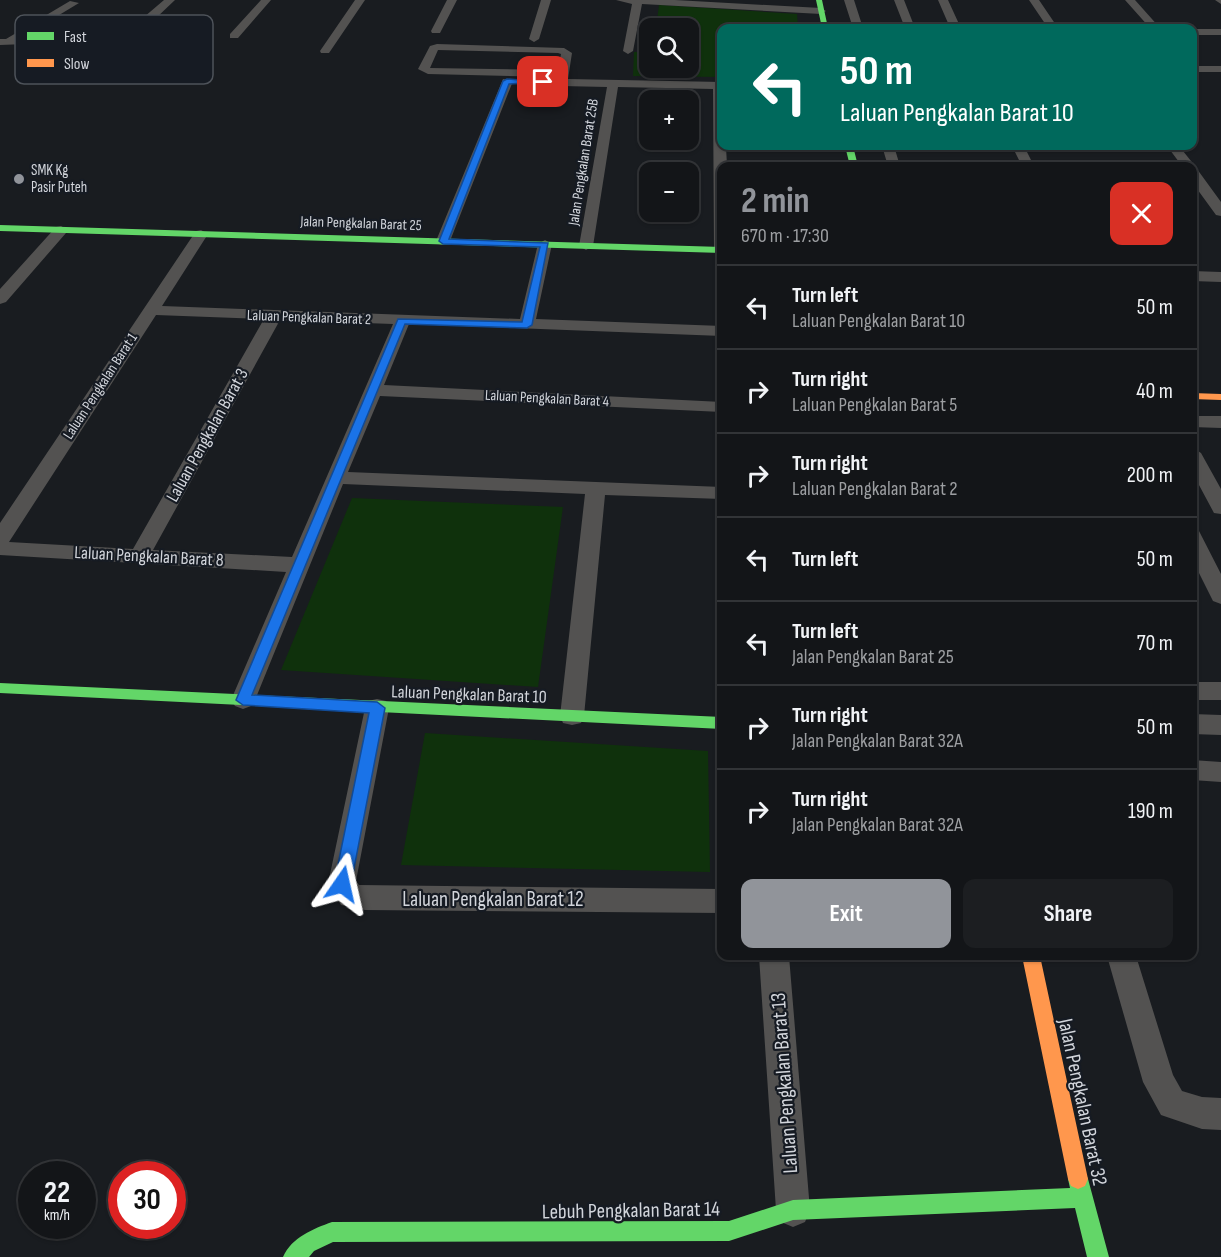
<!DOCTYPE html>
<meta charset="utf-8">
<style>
body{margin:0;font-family:"Sofia Sans Condensed",sans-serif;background:#1c1e21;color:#f1f3f6;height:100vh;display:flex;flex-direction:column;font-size:22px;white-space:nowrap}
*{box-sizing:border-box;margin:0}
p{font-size:20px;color:#9d9fa2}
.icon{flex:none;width:33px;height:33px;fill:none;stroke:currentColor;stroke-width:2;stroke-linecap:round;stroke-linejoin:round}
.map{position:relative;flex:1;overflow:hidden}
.drawer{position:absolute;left:717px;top:162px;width:480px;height:798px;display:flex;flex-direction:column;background:#131518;border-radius:12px;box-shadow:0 2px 4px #0004,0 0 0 2px #323437}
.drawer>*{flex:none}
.top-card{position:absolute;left:717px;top:24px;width:480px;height:126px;border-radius:12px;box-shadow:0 2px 4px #0004,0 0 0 2px #323437;background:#00695c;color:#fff;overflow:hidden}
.tools{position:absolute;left:639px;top:18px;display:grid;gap:12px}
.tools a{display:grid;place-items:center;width:60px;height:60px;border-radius:12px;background:#131518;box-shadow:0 2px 4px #0004,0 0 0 2px #323437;font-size:30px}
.speed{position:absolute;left:18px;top:1161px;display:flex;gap:12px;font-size:30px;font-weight:700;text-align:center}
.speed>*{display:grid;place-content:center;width:78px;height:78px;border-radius:50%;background:#131518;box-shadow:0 2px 4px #0004,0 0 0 2px #323437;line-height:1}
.speed small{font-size:15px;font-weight:400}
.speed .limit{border:9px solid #d22;background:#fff;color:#111}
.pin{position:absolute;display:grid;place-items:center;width:51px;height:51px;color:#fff;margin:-26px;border-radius:12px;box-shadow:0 3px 9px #0006}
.me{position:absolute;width:66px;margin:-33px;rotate:11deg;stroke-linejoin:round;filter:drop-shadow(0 0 4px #0008)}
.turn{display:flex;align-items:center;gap:21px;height:126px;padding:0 24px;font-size:27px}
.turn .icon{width:78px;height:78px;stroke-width:2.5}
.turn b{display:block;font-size:42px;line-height:51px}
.round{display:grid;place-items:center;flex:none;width:63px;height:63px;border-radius:12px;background:#1c1e21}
.overview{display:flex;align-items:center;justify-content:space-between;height:102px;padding:0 24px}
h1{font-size:36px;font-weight:700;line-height:45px;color:#91949a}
.action{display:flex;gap:12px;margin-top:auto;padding:12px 24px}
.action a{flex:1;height:69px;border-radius:12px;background:#91949a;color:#fff;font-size:24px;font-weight:700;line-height:69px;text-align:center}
.action a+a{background:#1c1e21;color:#f1f3f6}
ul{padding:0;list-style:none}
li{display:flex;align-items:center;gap:18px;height:84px;padding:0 24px;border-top:2px solid #323437}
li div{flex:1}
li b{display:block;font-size:22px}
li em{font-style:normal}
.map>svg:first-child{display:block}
.green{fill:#0f310c}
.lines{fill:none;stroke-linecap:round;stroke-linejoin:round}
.street{fill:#535251;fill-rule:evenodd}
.fast{fill:#63d668;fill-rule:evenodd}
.slow{fill:#ff974d;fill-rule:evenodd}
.route{fill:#1a73e8;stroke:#114b97;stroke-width:1.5}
.poi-dot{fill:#91949a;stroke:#161b23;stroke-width:2}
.labels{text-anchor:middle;stroke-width:4.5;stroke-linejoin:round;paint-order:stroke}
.far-street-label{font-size:15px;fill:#d2d5db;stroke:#161b23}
.far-poi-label{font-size:15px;fill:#d2d5db;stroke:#161b23;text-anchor:start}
.street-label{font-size:18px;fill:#d2d5db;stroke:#161b23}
.near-street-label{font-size:21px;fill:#d2d5db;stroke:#161b23}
.key{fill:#161b23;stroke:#4e535a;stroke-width:1.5}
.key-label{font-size:16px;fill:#d2d5db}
</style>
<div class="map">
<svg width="1221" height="1257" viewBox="0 0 1221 1257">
<rect width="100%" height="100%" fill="#191c20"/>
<path class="green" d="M659,5l138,9 1,14h-76l-1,49 -88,-1 1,-24h15l1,16h38v-40h-32z
M352,498l211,9 -25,180 -257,-17z
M425,733l283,18 2,121 -309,-7z"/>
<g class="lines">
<path class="street" d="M164,0h11l-39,37 -8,3 -128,5v-6h6l64,-38 9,2 -58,35 102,-3z
M261,0h10l-33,38h-8v-4z
M355,0h10l-36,53h-8l-1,-2z
M447,0h10l-17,33h-8l-1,-2z
M541,0h10l-12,39 -5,3 -5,-3z
M616,0h59l146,8 5,3 -5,3 -179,-10 -9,47 -5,3 -5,-3 9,-47z
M844,0h10l9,28h-10z
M894,0h10l9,23h35l-10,-23h10l11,24 77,1 5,3h-136z
M1029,0h10l19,28h-10z
M1125,0h10l25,28h-10z
M1215,0h6v4z
M1192,29h29v6h-29z
M437,44l127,4 8,5 -4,26 154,3v64h4l1,20h-5v88l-8,-4 -1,-161 -95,-2 -25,159 -7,4 -7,-4 28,-159 -46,-1 -19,-4 14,-5 -128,-3 -10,-5 12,-23zM438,50l120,3 3,1 -3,16 -128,-2z
M1192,66h29v6h-29z
M503,79l10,2 -63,160 -7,4 -5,-1 -2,-3z
M882,146h12l6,20h-12z
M1012,146h12l10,20h-12z
M1167,146h12l16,20 -2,2 4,1 24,33v14l-5,-1 -24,-33v-16h-10z
M61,226l7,4 -2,3 -60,69 -6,2v-15l56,-62z
M201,230l7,4 -46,72 358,13 18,-75 7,-4 7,4 -16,75 186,7v10l-313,-12 -25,61 338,17v10l-342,-16 -32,76 374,15v12l-117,-4 -21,221 -3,7 -9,2 -9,-2 -3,-7 25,-222 -242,-10 -88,216 -4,6 -8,3 -8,-3 -4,-6 55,-128 -286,-17v-32l196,-292zM156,315l108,4 -131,230 -124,-7zM280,320l113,4 -101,233 -139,-7z
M1192,271l29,1v10l-29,-1z
M1192,416h29v12l-29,-1z
M1192,447l9,6 20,36v25l-7,-1 -22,-41z
M1192,529l7,2 22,43v30l-8,-3 -21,-42z
M1192,682h29v18h-29z
M377,699l9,2 3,7 -33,173 3,4 363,4v24l-357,-3 -24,-5 -13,-21 37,-176 3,-7z
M1192,714l29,1v20l-29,-1z
M1192,760l29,2v20l-29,-2z
M759,956h30l21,254 -5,12 -12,5 -12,-5 -5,-12z
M1107,956h29l37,119 9,16 20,6 19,1v32l-19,-1 -41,-14 -18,-33z"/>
<path class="fast" d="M816,0h6l6,28h-6z
M845,146h8l5,20h-8z
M0,225l722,22v6l-722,-22z
M0,683l722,34v12l-722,-36z
M1078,1169l7,3 3,7 21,78h-22l-12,-49 -282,12 -64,21 -396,1 -19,9 -5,6h-26c9,-20 30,-28 49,-35l397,-1 64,-21 277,-12 -2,-9 3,-7z"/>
<path class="slow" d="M1192,393l29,1v6l-29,-1z
M1022,956h18l48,223 -3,7 -7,3 -7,-3 -3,-7z"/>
</g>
<path class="route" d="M507,79l40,3 -38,2 -60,155 99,4 -16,82 -5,3 -122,-4 -153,371 125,7 8,6 -34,176 -3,5 -6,3 -6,-3 -2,-5 35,-171 -126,-8 -7,-5 162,-381 124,3 18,-75 -97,-3 -4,-3 64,-160z"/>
<circle class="poi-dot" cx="19" cy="179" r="6"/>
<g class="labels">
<g class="far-street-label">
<text transform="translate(583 162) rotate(-81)" y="5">Jalan Pengkalan Barat 25B</text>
<text transform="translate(361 223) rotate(2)" y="5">Jalan Pengkalan Barat 25</text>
<text transform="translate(309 317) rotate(2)" y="5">Laluan Pengkalan Barat 2</text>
<text transform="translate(100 386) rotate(-57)" y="5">Laluan Pengkalan Barat 1</text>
<text transform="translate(547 398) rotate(3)" y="5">Laluan Pengkalan Barat 4</text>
</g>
<g class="far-poi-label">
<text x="31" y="175">SMK Kg<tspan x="31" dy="17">Pasir Puteh</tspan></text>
</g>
<g class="street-label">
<text transform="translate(207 435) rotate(-61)" y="6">Laluan Pengkalan Barat 3</text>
<text transform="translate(149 556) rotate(3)" y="6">Laluan Pengkalan Barat 8</text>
<text transform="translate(469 694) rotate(2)" y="6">Laluan Pengkalan Barat 10</text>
</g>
<g class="near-street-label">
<text x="493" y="906">Laluan Pengkalan Barat 12</text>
<text transform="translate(784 1083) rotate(-94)" y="7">Laluan Pengkalan Barat 13</text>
<text transform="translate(1083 1102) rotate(78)" y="7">Jalan Pengkalan Barat 32</text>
<text transform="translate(631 1210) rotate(-1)" y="7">Lebuh Pengkalan Barat 14</text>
</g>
</g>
<rect x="15" y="15" width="198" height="69" rx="9" class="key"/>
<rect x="27" y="32" width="27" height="8" fill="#63d668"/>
<rect x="27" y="59" width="27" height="8" fill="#ff974d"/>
<g class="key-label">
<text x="64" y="42">Fast</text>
<text x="64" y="69">Slow</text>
</g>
</svg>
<div class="tools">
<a><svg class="icon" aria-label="search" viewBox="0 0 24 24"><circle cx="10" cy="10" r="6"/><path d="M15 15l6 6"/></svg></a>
<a>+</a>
<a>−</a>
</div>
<div class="speed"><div>22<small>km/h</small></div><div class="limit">30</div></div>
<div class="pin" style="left:543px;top:82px;background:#d93025"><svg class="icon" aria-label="arrive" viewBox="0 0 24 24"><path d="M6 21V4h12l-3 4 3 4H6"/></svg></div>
<svg class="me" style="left:342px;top:884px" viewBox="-20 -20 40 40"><path d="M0-17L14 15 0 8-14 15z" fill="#1a73e8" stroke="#fff" stroke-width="4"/></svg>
<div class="top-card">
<div class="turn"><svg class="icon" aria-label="left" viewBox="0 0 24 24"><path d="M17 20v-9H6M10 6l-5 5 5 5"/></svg><div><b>50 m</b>Laluan Pengkalan Barat 10</div></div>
</div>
<section class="drawer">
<div class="overview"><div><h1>2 min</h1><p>670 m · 17:30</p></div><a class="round" style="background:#d93025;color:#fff"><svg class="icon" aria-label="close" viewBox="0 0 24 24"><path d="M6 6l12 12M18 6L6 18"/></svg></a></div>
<ul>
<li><svg class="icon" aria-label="left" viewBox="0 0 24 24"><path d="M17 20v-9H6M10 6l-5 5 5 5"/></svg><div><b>Turn left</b><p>Laluan Pengkalan Barat 10</p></div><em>50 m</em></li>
<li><svg class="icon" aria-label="right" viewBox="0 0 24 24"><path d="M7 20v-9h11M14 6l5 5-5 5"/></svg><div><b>Turn right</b><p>Laluan Pengkalan Barat 5</p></div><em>40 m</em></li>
<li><svg class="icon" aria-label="right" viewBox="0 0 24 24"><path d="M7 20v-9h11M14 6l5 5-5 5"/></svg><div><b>Turn right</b><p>Laluan Pengkalan Barat 2</p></div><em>200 m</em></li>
<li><svg class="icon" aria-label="left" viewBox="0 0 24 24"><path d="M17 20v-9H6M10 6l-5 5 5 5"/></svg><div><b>Turn left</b></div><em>50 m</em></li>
<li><svg class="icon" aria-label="left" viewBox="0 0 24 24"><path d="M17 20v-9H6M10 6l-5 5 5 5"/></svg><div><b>Turn left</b><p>Jalan Pengkalan Barat 25</p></div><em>70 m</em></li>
<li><svg class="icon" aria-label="right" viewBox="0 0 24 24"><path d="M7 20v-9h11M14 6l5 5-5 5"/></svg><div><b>Turn right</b><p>Jalan Pengkalan Barat 32A</p></div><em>50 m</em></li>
<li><svg class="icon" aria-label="right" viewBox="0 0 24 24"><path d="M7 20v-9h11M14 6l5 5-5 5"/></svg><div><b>Turn right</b><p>Jalan Pengkalan Barat 32A</p></div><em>190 m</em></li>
</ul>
<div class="action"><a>Exit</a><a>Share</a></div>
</section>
</div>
